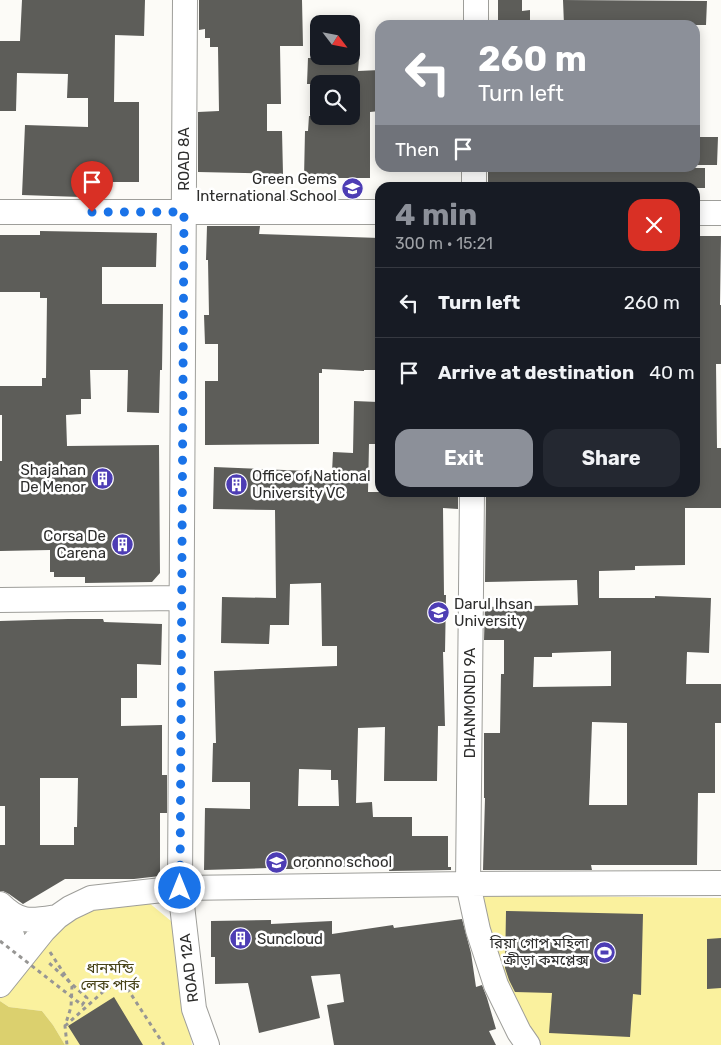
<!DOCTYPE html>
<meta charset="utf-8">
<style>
body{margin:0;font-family:Rubik,"Noto Sans Bengali",sans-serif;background:#242831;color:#f1f3f6;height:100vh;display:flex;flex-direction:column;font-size:19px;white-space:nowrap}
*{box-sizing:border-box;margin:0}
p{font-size:16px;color:#9ea1a6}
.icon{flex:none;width:28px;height:28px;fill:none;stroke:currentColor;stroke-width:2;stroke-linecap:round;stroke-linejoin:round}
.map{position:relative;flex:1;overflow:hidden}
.details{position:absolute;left:375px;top:182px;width:325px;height:315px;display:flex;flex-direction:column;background:#171b24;border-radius:15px;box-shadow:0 2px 12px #0003}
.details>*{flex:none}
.hud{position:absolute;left:375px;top:20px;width:325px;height:152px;border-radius:15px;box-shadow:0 2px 12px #0003;background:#8c9099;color:#fff;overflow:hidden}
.needle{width:32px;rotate:122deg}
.buttons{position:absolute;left:310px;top:15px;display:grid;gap:10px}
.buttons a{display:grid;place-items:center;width:50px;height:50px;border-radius:10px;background:#171b24;box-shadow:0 2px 12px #0003;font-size:25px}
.pin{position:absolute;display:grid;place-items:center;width:42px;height:42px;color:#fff;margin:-51px -21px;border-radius:50% 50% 50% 0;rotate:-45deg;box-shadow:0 0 5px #0007}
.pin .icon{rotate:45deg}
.me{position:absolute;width:55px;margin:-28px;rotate:0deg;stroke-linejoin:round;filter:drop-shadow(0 0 4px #0008)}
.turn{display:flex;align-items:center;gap:18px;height:105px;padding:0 20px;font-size:22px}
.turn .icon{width:65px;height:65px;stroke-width:2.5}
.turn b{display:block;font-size:35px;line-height:42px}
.then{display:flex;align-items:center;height:48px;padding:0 20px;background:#0003;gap:10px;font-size:19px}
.round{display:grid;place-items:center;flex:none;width:52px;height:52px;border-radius:15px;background:#242831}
.head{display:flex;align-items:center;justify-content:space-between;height:85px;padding:0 20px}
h1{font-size:30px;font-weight:700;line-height:38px;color:#8c9099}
.primary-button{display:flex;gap:10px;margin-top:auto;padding:10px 20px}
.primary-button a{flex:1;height:58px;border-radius:15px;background:#8c9099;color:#fff;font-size:20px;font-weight:700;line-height:58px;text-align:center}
.primary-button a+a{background:#242831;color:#f1f3f6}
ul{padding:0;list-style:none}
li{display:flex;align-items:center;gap:15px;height:70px;padding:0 20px;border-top:1px solid #363941}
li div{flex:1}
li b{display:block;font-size:19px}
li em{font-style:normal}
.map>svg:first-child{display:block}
.green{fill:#faf19e}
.water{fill:#dbd06e}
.building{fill:#5d5d59;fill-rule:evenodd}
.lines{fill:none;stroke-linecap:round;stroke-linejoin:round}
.minor-casing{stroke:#9e9e9a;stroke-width:26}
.path{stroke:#979694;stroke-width:3;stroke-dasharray:4 4;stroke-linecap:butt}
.minor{stroke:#fff;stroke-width:24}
.path-bridge{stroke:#979694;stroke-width:3;stroke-dasharray:4 4;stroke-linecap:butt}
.route{stroke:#1a73e8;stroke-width:9;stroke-dasharray:0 16.2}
.labels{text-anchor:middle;stroke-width:5;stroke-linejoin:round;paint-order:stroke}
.street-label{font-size:15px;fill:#2d2d2c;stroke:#fff}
.poi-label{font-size:15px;fill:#2d2d2c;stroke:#fff;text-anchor:end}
.park-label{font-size:15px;fill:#474218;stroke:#fff}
</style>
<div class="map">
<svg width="721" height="1045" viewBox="0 0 721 1045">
<rect width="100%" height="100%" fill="#fcfbf7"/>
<path class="green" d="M474,895l247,3v147h-189l-5,-9z
M142,897l29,24 21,124h-127l-12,-20 -11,-14 -33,-4 -9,-6v-12l50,-60 55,-28z"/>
<path class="water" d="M0,1001l9,6 33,4 11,14 12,20h-65z"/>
<path class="building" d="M22,0h123l-1,36 -29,-1 -1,67h25v80h-58v15l-59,-2 3,-70 63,2v-29h-21l1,-24 -51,-1 -1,38h-16v-70h20z
M199,0h103l1,46h-23l1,58h-14v27h15l1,43 -85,-2v-60l21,-1 -1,-64h-8v-9h-5v-9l-6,1z
M498,0h24v11l8,-1v15h-32z
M563,0l144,1 -1,24h-142z
M308,58l51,1 -1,12 22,-1v41l-10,1v66h-66l1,-47h3l1,-15h42v-32h-44z
M695,137h23l-1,28h-22z
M488,168h217v20h-217z
M207,226h53l-1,8 121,4v132h-16v1l-42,-2v4h-3v71l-114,1v-64h13v-37h-13l-1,-29h5l-1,-55h-2z
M40,231l117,2 -1,34h-54v37h61l-1,66h-2l-1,43 -32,-1 1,-42h-38l1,29h-10v15l-15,1 1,31 92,-1 1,128 -8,9 -67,1v-6h-31v-5h-4v-22l-50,1v-90h2v-46h-2v-29h42v-8h4l1,-80h-7v-6h-40v-57h40z
M695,236h26l-1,69h1v59h-5l1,84h4v60h-36v57l-50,1v4l-36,1v27h56v-2l56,2 -2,55 -22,-1 -1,32h35v39h-6v70h-17l-1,72h-106l1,5h-109l2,-72h-1v-65h16l1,-59h3v-34h-20l1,-33 93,-2 -1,-25 -92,2 1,-90h209zM611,651v35l-78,1 1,-30h18v-4zM592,722l35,1v82h-38z
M354,401l24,1 -1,42h-8l-1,48h90v17l-15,-1 1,87h2l-1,57h-2l2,74h-7l-1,55h-53l1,-54 -27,1 -2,75 16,-1 1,15h39v19h36v31h3v3l-62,1 1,-4h-66v2h-56v-1l-64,2 1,-62 45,1v-27h-38l1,-39h3l-2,-72 123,-5v-20h-15l-1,-63 -31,1 -1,41h-19l-1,19 -48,-1 1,-46 54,1 -1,-88 -62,-1 1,-42 118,5 1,-20 20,1zM299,769l32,1v10h7l1,26h-41z
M68,619h35l1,3 58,2 -1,41 -24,-1v34h-16v28l41,-1v50h5v38h-7v63l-26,3h-69l-42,25 -14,-10 -6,-3h-3v-46h5v-39h-5v-185zM40,778h38l-1,49h-3v18h-34z
M506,911l137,3 -2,81 -8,-1 -3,43 -81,-4 3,-40 -37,-1 -6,-12 -4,-12z
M462,919l9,34 5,34 6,-2 5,13 9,31 -7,2 7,14h-162l-7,-40 17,-3 -4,-28 -29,2 9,42 -61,15 -11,-50 -33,1v-27h-4v-36l60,-1v4l61,-3v13l61,-9 1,3z
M721,938v50l-14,1v-50z
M114,997l29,48h-63l-12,-19z"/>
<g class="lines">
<defs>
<path id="minor" d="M185,0l-5,888 14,121 13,36
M476,25v-25
M474,188v-20
M0,212h380
M695,213h26
M472,492l-4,392 10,46 18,55 23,47 9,13
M0,600l181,-2
M0,904c20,20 31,17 57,13
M0,926c22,12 12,18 0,34
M0,985l44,-55 13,-13 13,-9 21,-10 89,-10 288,-4 253,-1"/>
</defs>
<use href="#minor" class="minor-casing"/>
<path class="path" d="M50,952l22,34 -1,21 -6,19 2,19
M65,1026l40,-36 13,-7 7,2 39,60"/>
<use href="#minor" class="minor"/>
<path class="path-bridge" d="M0,941l82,64 5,-7 -39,-36"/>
</g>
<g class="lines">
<path class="route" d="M92,212h92l-4,676"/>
</g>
<defs>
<symbol id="school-disc" viewBox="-11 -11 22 22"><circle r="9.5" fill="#4d3db4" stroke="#fff"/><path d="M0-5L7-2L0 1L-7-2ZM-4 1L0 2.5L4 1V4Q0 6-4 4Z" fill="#fff"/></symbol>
<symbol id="building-disc" viewBox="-11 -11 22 22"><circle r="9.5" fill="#4d3db4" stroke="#fff"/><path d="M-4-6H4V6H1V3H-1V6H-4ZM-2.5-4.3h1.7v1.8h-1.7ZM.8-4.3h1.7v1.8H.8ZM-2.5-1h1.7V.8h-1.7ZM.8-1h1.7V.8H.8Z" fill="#fff"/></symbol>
<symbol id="university-disc" viewBox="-11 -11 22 22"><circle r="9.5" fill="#4d3db4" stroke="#fff"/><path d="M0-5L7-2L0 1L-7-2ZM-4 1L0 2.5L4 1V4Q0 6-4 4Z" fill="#fff"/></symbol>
<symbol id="stadium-disc" viewBox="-11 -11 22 22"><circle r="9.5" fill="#4d3db4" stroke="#fff"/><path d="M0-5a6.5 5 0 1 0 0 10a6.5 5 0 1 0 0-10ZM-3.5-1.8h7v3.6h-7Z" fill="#fff"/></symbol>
</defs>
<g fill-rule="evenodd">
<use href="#school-disc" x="340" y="176" width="25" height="25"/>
<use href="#building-disc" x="90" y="466" width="25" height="25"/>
<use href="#building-disc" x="224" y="472" width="25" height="25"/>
<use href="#building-disc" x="110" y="532" width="25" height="25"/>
<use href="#university-disc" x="426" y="600" width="25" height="25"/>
<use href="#school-disc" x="264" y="850" width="25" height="25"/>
<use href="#building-disc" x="228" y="926" width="25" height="25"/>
<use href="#stadium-disc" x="592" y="940" width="25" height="25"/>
</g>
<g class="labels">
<g class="street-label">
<text transform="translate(184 159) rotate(-90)" y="5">ROAD 8A</text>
<text transform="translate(470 703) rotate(-90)" y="5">DHANMONDI 9A</text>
<text transform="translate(189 968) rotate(-97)" y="5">ROAD 12A</text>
</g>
<g class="poi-label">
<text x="337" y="184">Green Gems<tspan x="337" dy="17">International School</tspan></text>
<text x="86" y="475">Shajahan<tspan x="86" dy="17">De Menor</tspan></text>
<text x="252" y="481" text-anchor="start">Office of National<tspan x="252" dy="17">University VC</tspan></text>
<text x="106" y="541">Corsa De<tspan x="106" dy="17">Carena</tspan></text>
<text x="454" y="609" text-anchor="start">Darul Ihsan<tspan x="454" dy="17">University</tspan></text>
<text x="293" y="867" text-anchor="start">oronno school</text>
<text x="257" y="944" text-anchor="start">Suncloud</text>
<text x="589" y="948">রিয়া গোপ মহিলা<tspan x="589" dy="17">ক্রীড়া কমপ্লেক্স</tspan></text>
</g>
<g class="park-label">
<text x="110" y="973">ধানমন্ডি<tspan x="110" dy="17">লেক পার্ক</tspan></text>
</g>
</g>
</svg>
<div class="buttons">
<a><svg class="needle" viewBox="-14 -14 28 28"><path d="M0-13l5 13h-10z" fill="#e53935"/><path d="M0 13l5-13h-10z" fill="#9ea1a6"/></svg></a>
<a><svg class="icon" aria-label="search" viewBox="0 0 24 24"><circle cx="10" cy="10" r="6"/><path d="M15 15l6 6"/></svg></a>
</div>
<div class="pin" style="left:92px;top:212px;background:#d93025"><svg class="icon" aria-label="arrive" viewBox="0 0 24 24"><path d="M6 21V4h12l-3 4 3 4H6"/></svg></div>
<svg class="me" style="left:180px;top:888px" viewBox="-20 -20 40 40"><circle r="17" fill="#1a73e8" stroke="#fff" stroke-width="3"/><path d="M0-11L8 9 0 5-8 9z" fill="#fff"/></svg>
<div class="hud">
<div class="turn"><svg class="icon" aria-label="left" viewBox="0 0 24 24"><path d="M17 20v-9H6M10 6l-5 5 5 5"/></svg><div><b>260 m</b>Turn left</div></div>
<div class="then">Then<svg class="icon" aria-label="arrive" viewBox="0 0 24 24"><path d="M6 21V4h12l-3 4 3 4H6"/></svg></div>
</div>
<section class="details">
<div class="head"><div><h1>4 min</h1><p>300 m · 15:21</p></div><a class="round" style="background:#d93025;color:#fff"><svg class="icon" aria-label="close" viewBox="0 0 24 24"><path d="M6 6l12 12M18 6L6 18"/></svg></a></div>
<ul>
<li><svg class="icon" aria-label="left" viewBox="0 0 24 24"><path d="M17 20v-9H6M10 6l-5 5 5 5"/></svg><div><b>Turn left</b></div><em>260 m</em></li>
<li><svg class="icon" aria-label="arrive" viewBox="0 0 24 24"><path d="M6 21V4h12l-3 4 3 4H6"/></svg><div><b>Arrive at destination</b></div><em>40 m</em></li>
</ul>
<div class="primary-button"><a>Exit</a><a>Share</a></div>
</section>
</div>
